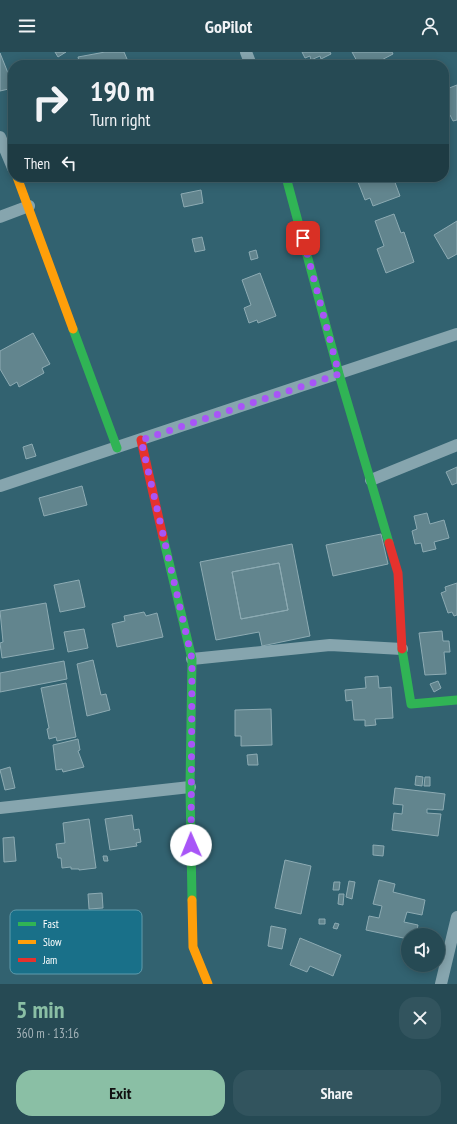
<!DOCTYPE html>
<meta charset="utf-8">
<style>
body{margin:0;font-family:"PT Sans Narrow",sans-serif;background:#32545e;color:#f1f3f6;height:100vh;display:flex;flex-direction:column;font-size:15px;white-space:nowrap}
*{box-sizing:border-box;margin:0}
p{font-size:13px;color:#a4b3b8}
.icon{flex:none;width:22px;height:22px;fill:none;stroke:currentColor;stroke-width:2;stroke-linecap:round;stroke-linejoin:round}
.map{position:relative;height:932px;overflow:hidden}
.sheet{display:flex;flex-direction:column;background:#264a54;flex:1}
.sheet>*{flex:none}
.hud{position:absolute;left:8px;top:8px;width:441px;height:122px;border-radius:16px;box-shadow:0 2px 10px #0003,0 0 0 1px #42626b;background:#264a54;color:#f1f3f6;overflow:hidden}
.controls{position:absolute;left:401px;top:876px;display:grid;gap:8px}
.controls a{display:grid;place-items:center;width:44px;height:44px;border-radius:50%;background:#264a54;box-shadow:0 2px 10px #0003,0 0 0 1px #42626b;font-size:20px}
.pin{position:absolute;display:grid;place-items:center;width:34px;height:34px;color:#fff;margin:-17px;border-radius:8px;box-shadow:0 2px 6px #0006}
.me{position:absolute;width:44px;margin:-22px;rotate:359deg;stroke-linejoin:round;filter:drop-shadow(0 0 3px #0008)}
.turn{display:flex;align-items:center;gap:14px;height:84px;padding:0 16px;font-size:18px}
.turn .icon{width:52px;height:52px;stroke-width:2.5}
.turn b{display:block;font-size:28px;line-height:34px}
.then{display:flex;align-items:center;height:38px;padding:0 16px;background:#0003;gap:8px;font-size:15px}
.round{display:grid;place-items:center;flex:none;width:42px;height:42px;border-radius:16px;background:#32545e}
.head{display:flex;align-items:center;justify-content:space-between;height:68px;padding:0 16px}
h1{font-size:24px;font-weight:700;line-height:30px;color:#8abfa5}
.cta{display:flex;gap:8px;margin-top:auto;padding:8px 16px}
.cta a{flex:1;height:46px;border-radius:16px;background:#8abfa5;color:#111;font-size:16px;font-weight:700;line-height:46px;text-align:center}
.cta a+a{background:#32545e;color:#f1f3f6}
header{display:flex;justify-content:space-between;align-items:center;height:52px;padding:0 16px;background:#264a54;font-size:18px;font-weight:700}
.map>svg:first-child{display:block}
.building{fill:#62858e;stroke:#8dabb3;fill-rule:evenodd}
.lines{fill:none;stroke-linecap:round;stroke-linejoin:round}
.street{stroke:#86a5ae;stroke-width:12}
.fast{stroke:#30b455;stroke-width:9}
.slow{stroke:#ff9f0a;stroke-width:9}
.jam{stroke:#e5322d;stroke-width:9}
.route{stroke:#a855f7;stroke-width:7;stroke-dasharray:0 12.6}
.key{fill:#197089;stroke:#5e9bac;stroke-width:1}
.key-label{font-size:11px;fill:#fff}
</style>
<header><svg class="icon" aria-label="menu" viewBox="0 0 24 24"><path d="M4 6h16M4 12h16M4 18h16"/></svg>GoPilot<svg class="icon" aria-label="person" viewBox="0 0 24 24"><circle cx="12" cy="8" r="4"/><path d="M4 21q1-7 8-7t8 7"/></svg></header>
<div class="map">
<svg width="457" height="932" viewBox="0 0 457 932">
<rect width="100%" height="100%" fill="#326270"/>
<path class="building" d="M55,0h11l-8,5z
M105,0h19l3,7 -24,6h-23l-2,-8z
M302,0h28l1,2 -10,5 -1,-3 -9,4 -1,-4 -5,2z
M352,0h40l1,2 -21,11h-13z
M0,1l8,20 5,-1v16l-13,3z
M53,9l1,4h-15z
M457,33v35l-4,1 -3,-6 -6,2v-27z
M356,125h37l7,19 -27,10 -3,-8 -5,2z
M201,138l2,13 -19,4 -3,-13z
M394,162l7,19 3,-1 10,30 -28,11 -9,-24 7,-3 -9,-25z
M457,169v33l-9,5 -14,-24z
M202,185l3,13 -10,2 -3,-13z
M256,198l2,8 -7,2 -2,-8z
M260,221l16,43 -18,7 -1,-3 -8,3 -5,-15 7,-3 -9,-25z
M33,281l17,31 -8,4 2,5 -25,14 -2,-5 -7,4 -10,-17v-18z
M32,392l4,12 -10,3 -3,-12z
M457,415v16l-5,2 -6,-13z
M82,434l5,19 -43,11 -5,-18z
M427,461l3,11 14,-4 5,18 -15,4 2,7 -13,3 -2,-9 -6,1 -3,-13 5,-2 -3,-13z
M381,482l7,30 -55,12 -7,-31z
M292,492l18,92 -48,10 -3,-14 -43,8 -16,-78zM279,511l9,47 -47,9 -9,-47z
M279,511l9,47 -47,9 -9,-47z
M79,528l6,27 -25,5 -6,-27z
M457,531v32l-3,1 -2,-4 -4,1 -7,-20 5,-2 -1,-4z
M46,551l8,46 -52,9 -2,-15 3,-1 -3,-31z
M144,560l2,4 11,-3 6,24 -46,10 -5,-23 13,-3 -1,-5z
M84,577l4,19 -20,4 -4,-20z
M442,579l1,10h6l1,11h-6l2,22 -21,1 -6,-42z
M93,608l8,35 5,-1 4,16 -23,6 -10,-52z
M64,609l3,18 -67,13v-19z
M378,624l1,12 12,-1 2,31 -18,1 1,6 -11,1v-6h-11l-2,-20 -6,1 -1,-11 21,-2 -1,-11z
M438,629l3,7 -7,4 -4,-8z
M66,631l10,54 -19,4 -1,-4 -7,2 -2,-10 2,-1 -8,-40z
M271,657l1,36 -31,1v-10h-6v-26z
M78,687l2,11 -2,1 6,16 -21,5 -1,-3 -6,1 -3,-25z
M257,702l1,11h-10l-1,-10z
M10,715l5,21 -10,2 -5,-20z
M416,724l7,1 -1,9 -7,-1z
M425,725h5v9h-6z
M395,736l50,6 -2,16 -16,-1v4l14,1 -3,22 -46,-6 2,-17 8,1 1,-9 -10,-1z
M132,763l2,15 5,-1 2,13 -5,1 1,3 -27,4 -5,-31z
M89,767l7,49 -17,2v-1h-8v-2l-9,1 -1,-10h-3l-2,-14 9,-1 -2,-20z
M14,785l2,24 -12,1 -1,-24z
M373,793l11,1 -1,10 -10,-1z
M103,804h4l1,5h-4z
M285,808l26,6 -10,48 -26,-6z
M379,828l16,4 -2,8 32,8 -3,15 -15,-3 -3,10 14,3 -2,10h-8v4l-42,-9 3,-14 10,2 3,-12 -9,-2z
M349,829l6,1 -3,17 -6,-2z
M334,830h6l-1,8h-6z
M102,841l1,15 -14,1 -1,-15z
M339,842h5l-1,11 -5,-1z
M319,867h6v5h-6z
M335,871l4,1 -2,5 -4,-1z
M271,874l15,3 -4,20 -14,-3z
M300,886l41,17 -8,21 -23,-10 -3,6 -17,-7z"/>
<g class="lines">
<path class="street" d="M246,0l5,13
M0,85l13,31
M0,165l29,-11
M371,428l86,-35
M0,434l457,-152
M192,607l138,-14 72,4
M0,756l190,-21
M441,932l16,-67"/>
<path class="fast" d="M286,125l53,197 50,169
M73,277l44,119
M163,485l29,122 -2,128 2,113
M402,597l9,55 46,-4"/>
<path class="slow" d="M17,125l56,152
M192,848l1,47 15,37"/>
<path class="jam" d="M141,388l22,97
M389,491l9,30 4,76"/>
</g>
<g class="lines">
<path class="route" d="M191,793l1,-186 -51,-219 198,-66 -36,-136"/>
</g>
<rect x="10" y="858" width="132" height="64" rx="6" class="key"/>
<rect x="18" y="870" width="18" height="4" fill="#30b455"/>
<rect x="18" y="888" width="18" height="4" fill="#ff9f0a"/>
<rect x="18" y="906" width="18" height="4" fill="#e5322d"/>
<g class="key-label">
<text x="43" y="876">Fast</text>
<text x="43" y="894">Slow</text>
<text x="43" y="912">Jam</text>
</g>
</svg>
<div class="controls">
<a><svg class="icon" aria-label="sound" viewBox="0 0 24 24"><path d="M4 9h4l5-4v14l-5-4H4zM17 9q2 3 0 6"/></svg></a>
</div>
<div class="pin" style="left:303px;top:186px;background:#d93025"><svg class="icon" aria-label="arrive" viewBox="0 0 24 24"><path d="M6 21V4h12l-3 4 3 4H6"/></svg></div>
<svg class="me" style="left:191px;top:793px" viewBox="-20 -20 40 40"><circle r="19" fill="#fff"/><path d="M0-13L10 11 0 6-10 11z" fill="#a855f7"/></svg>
<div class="hud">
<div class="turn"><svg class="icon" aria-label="right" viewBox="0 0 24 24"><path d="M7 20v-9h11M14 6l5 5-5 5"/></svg><div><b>190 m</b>Turn right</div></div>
<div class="then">Then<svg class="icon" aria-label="left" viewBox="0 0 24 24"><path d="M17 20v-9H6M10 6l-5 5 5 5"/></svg></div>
</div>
</div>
<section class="sheet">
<div class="head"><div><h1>5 min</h1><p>360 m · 13:16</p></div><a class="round"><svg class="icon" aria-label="close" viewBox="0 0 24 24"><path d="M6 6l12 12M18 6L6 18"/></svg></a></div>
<div class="cta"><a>Exit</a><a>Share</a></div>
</section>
